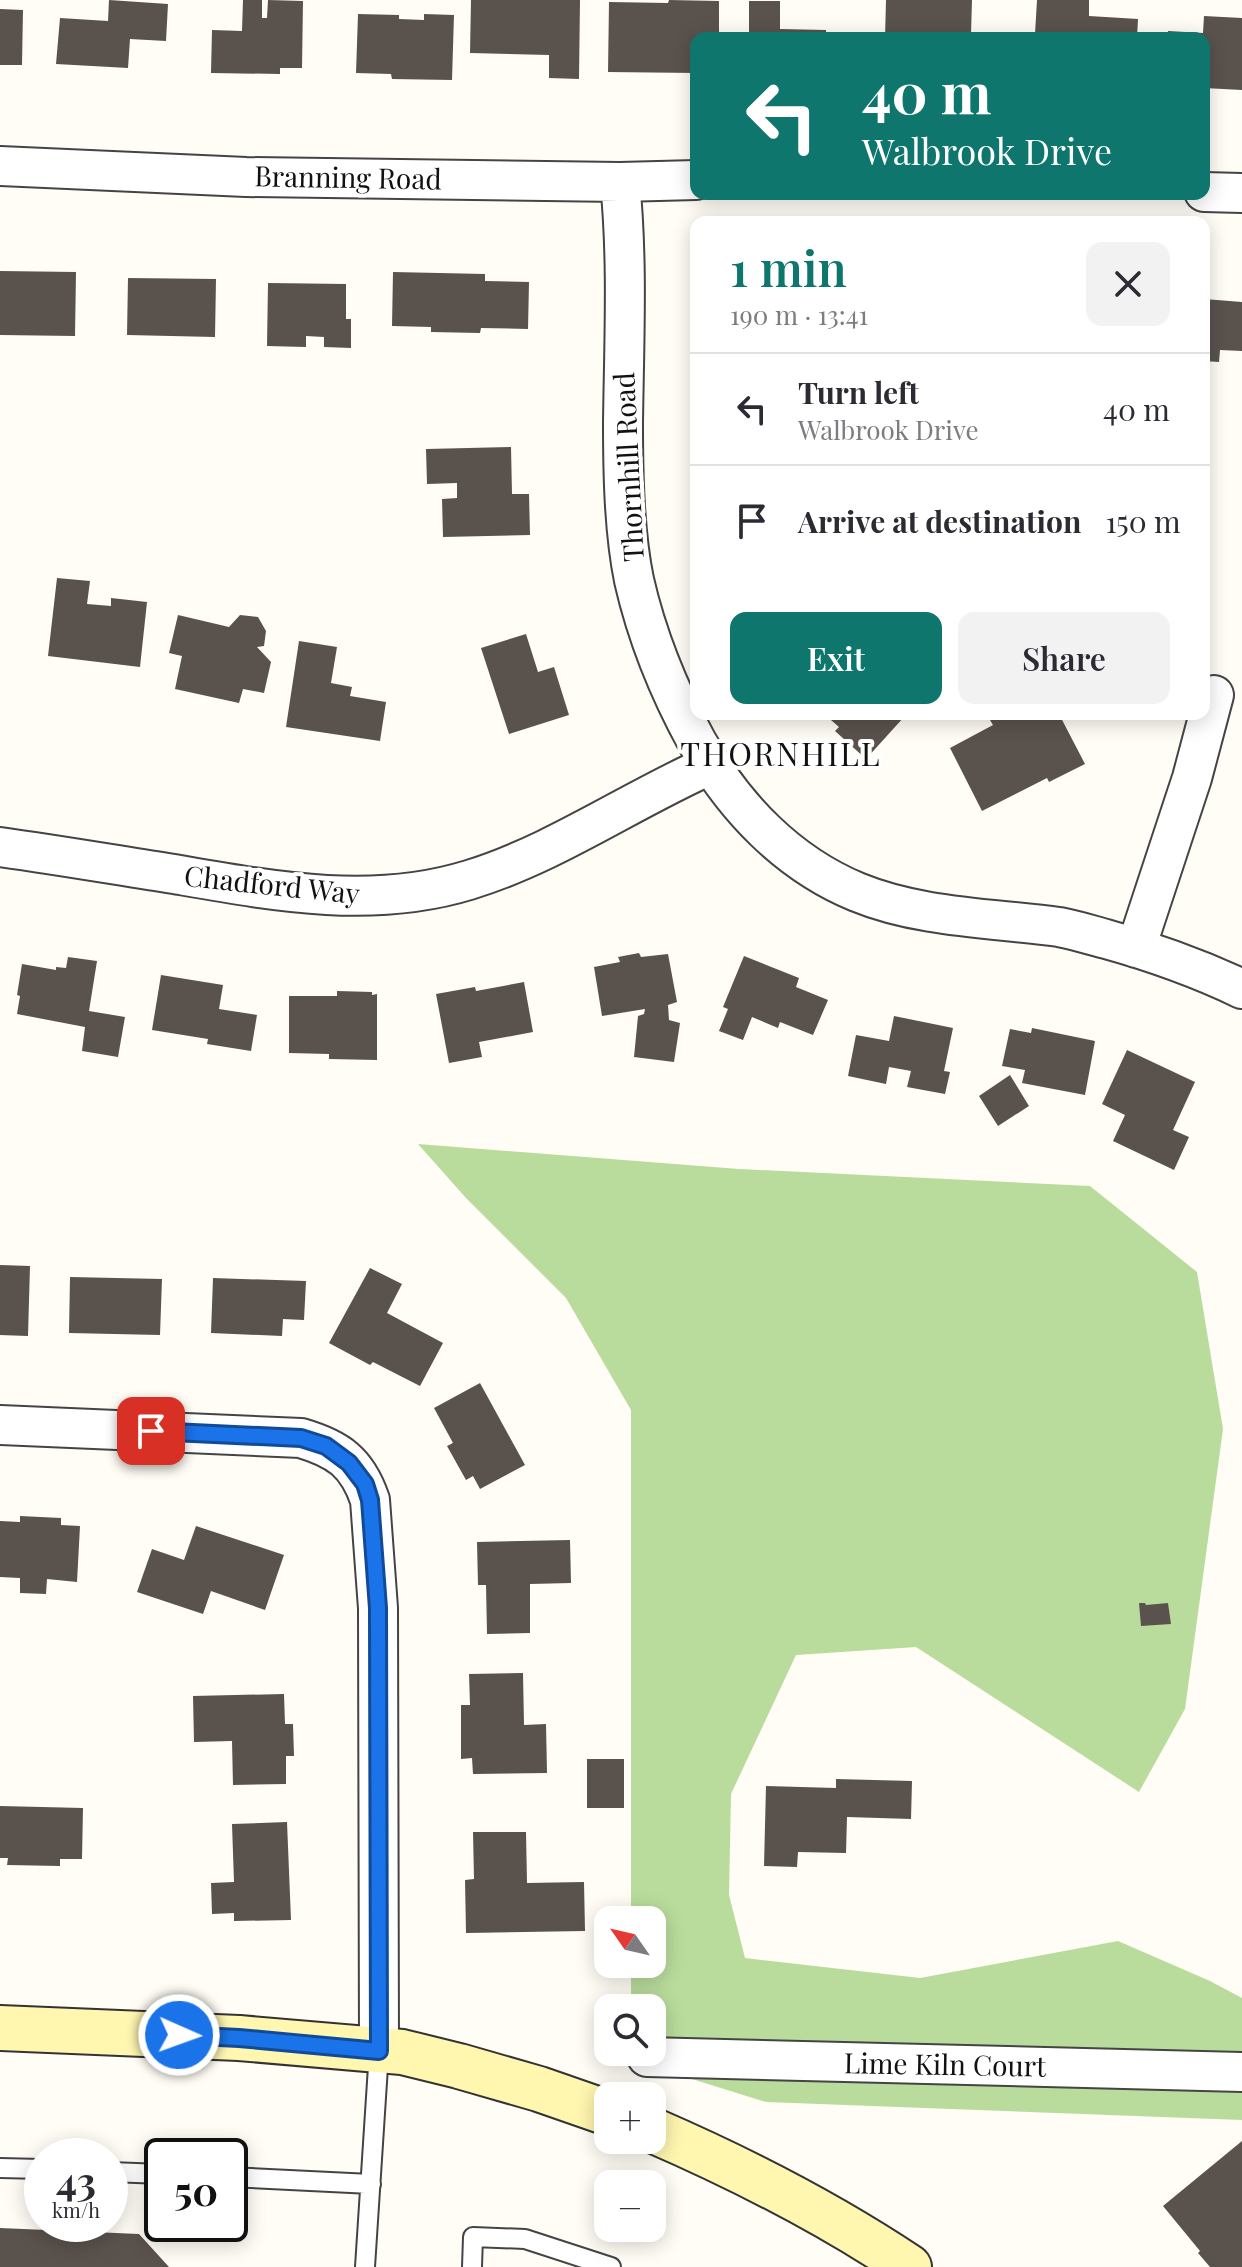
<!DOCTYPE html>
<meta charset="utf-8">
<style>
body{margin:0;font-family:"Playfair Display",serif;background:#f2f2f3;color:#2b2b33;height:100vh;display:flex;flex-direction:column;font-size:30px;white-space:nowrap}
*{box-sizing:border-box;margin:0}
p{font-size:26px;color:#7c7c81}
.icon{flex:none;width:44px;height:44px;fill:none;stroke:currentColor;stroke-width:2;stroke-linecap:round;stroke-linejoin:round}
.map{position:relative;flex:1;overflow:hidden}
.sheet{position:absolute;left:690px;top:216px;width:520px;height:504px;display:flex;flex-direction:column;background:#fff;border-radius:16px;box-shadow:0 4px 20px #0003}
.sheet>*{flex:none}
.top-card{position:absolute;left:690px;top:32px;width:520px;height:168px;border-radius:16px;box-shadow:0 4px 20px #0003;background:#0f766e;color:#fff;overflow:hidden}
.needle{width:52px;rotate:304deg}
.buttons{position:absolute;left:594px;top:1906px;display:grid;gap:16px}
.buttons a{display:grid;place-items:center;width:72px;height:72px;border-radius:16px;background:#fff;box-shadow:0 4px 20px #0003;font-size:40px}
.speed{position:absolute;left:24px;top:2138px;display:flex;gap:16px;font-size:40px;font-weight:700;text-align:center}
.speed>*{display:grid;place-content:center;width:104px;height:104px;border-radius:50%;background:#fff;box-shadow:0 4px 20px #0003;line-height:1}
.speed small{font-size:20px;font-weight:400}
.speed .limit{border:4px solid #111;border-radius:12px;background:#fff;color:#111}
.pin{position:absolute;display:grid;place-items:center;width:68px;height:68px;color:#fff;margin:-34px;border-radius:16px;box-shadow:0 4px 12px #0006}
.me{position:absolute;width:88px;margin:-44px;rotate:92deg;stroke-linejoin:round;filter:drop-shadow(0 0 6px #0008)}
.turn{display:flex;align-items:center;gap:28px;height:168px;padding:0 40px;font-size:36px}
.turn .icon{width:104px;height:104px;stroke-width:2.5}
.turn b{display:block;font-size:56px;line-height:68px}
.round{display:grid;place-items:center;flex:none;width:84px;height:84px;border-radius:16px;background:#f2f2f3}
.head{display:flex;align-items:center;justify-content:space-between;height:136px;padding:0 40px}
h1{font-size:48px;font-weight:600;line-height:60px;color:#0f766e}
.primary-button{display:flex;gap:16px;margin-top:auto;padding:16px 40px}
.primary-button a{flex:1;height:92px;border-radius:16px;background:#0f766e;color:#fff;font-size:32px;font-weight:600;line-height:92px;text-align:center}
.primary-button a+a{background:#f2f2f3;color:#2b2b33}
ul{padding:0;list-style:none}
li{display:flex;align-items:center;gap:24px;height:112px;padding:0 40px;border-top:2px solid #e1e1e2}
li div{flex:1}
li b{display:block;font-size:30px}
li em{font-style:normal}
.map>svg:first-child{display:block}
.forest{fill:#b9dc9c}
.building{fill:#5a524d}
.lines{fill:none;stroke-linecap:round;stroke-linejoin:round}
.lane-casing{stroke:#444;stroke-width:22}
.street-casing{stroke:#444;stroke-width:42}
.secondary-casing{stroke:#333;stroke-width:48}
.lane{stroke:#fff;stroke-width:18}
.street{stroke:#fff;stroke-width:38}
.secondary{stroke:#fff6b0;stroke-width:44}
.route-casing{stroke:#114b97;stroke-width:20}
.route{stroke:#1a73e8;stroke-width:14}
.labels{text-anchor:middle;stroke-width:8;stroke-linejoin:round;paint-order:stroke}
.street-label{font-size:28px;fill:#111;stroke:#fff}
.quarter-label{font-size:32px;letter-spacing:2px;fill:#111;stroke:#fff}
</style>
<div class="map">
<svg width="1242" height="2267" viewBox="0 0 1242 2267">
<rect width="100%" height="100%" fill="#fffdf5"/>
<path class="forest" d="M418,1144l321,25 351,17 107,86 26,157 -38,280 -46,83 -223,-145 -120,8 -65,139 -2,101 16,63 175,20 198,-37 92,40 32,17v122l-476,-18 -135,-42 21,-8v-44h-21v-44h21v-44h-21v-510l-65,-112 -100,-100z"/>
<path class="building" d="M109,0l59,4 -2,37 -36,-2 -2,29 -72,-4 4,-46 48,3z
M243,0h19v18h5l1,-18 35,1 -1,67h-22v6l-69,-1 1,-43 30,1z
M471,0h109l-1,79 -30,-1v-23l-79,-2z
M669,0l50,1v37h-23v35l-88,-1 1,-70 59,1z
M886,0h86l-1,34 48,1v3h-134z
M1037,0h52v16l49,3 -1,19h-81v-3l-21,-1z
M749,1h31v28l46,1v8h-72v-4h-5z
M0,9l23,1 -1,55h-22z
M358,14l41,1v4l25,1v-6l30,1 -2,65 -60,-1 -1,-5 -35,-1z
M1204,16l38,2v72l-38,-2v-50h-36v-7l35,2z
M0,271l76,1 -1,64 -75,-1z
M393,272l92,2v7l44,1 -1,47 -47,-1 -1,5 -49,-1v-5l-39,-1z
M128,278l88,1 -1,58 -88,-2z
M268,283l78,1v35h5v29l-27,-1v-10l-18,-1v11l-39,-1z
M1204,299l38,3v49l-22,-1 -1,12 -15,-1z
M511,447l1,47h17l1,41 -87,2 -1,-38 15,-1v-15l-30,1 -1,-35z
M57,578l33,3 -3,23 24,2v-8l36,4 -7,65 -92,-11z
M178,615l51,12 11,-12 18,2 8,14 -2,15 -7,1 14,15 -7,31 -21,-4 -4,14 -64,-14 7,-33 -13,-3z
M526,634l12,38 16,-5 15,48 -60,19 -28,-86z
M299,641l38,6 -6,36 21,4 -2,9 36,6 -6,39 -94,-14z
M824,714h77l3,3 -38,42 -31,-28 4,-4z
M1002,714h57l26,50 -36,18 -2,-4 -65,33 -32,-63 43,-23 -3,-5z
M639,953l2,4 27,-3 9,48 -9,3 1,15 11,3 -6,39 -40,-5 4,-41 6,-2 1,-5 -43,7 -8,-49 26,-5 -2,-5z
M744,956l55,22 -3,9 32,13 -15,35 -33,-13 -2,6 -26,-11 -9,23 -24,-9 9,-22 -5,-2z
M68,957l29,4 -8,50 36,6 -7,40 -36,-6 3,-24 -68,-13 3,-18 -3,-1 5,-31 34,6v-3l10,1z
M161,975l62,10 -4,24 38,6 -6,36 -44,-7 1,-5 -56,-9z
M524,982l9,50 -54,10 3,15 -33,6 -13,-69 39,-7 1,4z
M337,991l35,1v3l5,-1v66l-48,-1v-5l-40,-1v-57h48z
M894,1016l59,12 -9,43 6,1 -5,22 -38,-7 4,-16 -22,-4 -3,17 -38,-8 8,-41 33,6z
M1032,1028l63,13 -10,54 -63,-12 3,-13 -23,-4 8,-37 21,4z
M1127,1050l68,32 -22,48 16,7 -15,33 -61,-29 12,-26 -23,-11z
M1010,1075l19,31 -31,20 -19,-30z
M0,1265l30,1 -2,70 -28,-1z
M370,1268l32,16 -15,29 56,30 -23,43 -47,-24 -3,3 -41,-22z
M70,1277l92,2 -2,56 -91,-2z
M213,1278l93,3 -2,39 -21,-1 -1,17 -71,-3z
M480,1383l45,82 -45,24 -7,-13 -7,4 -19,-34 6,-3 -19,-35z
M20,1516l41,2v7l19,1 -3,56 -30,-3 -1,15 -26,-1v-15l-20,-1v-56l20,1z
M196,1526l88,29 -19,55 -54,-19 -8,23 -66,-22 15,-43 32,11z
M570,1540l1,43 -41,1v49l-43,1 -1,-49h-8l-1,-43z
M1139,1603h6l1,2 22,-2 3,21 -30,2z
M523,1673l1,52 22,-1 1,49 -74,1 -1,-16 -11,1v-54h9l-1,-31z
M284,1694l1,30h8l1,32h-8v28l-53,1 -1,-44 -38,1 -1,-46z
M587,1759h37v49h-37z
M836,1779l76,2 -1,38 -64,-2 -1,36 -48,-1 -1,15 -33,-1 2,-80 70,2z
M0,1806l83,2 -1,51h-22v7l-53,-1 1,-7h-8z
M287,1822l4,98 -57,1v-8l-22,1 -1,-31 23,-1 -2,-58z
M473,1832h53l1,51 57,-1 1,49 -119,2 -1,-53 9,-1z
M1242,2141v126h-32l-12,-14 2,-2 -37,-45z
M0,2228l139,6 30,33h-169z"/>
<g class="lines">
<defs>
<path id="lane" d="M0,2168l42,1
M110,2172l52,2
M230,2177l141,7
M365,2267l14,-216
M472,2267l1,-30 52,2 86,28"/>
<path id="street" d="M0,166l246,11 374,5 76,-2
M620,182c8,80 4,161 3,241 0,50 1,108 11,157 13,57 35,111 63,162 37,65 90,121 160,150 63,26 136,26 202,35 16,3 32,8 47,12 47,13 92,29 136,50
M1204,192l38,1
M0,847c58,8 116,18 174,27 98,17 198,36 295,6 85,-26 160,-79 241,-115
M1136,948l56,-170 22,-83
M0,1425l301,13c37,11 56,24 69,62l8,108 1,443
M647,2057l595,15"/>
<path id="secondary" d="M0,2028l239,10 163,14 57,14 80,23 69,24
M652,2130c90,39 176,83 257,137"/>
</defs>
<use href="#lane" class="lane-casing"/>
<use href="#street" class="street-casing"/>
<use href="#secondary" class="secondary-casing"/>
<use href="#lane" class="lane"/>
<use href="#street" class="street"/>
<use href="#secondary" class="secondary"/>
</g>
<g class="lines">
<defs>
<path id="route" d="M151,1431l150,7 25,8 23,17 16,21 5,16 8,108 1,443 -140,-13 -60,-3"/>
</defs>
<use href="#route" class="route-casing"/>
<use href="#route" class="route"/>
</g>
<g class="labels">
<g class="street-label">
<text transform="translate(348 178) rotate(1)" y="10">Branning Road</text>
<text transform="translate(629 467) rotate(-93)" y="10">Thornhill Road</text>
<text transform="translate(272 885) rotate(6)" y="10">Chadford Way</text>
<text transform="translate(945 2065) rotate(1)" y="10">Lime Kiln Court</text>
</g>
<g class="quarter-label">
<text x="781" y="766">THORNHILL</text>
</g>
</g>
</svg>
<div class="buttons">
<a><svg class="needle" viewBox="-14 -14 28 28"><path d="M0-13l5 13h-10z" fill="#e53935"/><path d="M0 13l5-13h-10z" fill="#7c7c81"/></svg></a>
<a><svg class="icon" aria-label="search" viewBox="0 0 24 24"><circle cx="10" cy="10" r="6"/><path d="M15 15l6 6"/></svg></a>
<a>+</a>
<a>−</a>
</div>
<div class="speed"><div>43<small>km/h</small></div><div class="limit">50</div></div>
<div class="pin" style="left:151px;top:1431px;background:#d93025"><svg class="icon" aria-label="arrive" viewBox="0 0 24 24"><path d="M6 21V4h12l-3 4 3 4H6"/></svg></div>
<svg class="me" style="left:179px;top:2035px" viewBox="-20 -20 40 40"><circle r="17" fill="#1a73e8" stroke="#fff" stroke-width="3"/><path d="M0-11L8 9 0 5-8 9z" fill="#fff"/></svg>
<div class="top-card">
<div class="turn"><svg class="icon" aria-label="left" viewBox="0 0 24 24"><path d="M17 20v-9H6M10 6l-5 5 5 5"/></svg><div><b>40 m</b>Walbrook Drive</div></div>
</div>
<section class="sheet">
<div class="head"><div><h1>1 min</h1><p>190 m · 13:41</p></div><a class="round"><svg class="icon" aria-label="close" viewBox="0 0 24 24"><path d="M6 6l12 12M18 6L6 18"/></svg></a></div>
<ul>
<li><svg class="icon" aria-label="left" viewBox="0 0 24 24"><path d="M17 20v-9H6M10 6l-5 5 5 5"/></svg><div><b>Turn left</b><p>Walbrook Drive</p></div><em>40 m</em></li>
<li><svg class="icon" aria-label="arrive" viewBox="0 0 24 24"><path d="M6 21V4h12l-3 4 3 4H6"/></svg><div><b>Arrive at destination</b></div><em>150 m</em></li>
</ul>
<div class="primary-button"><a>Exit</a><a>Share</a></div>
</section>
</div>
